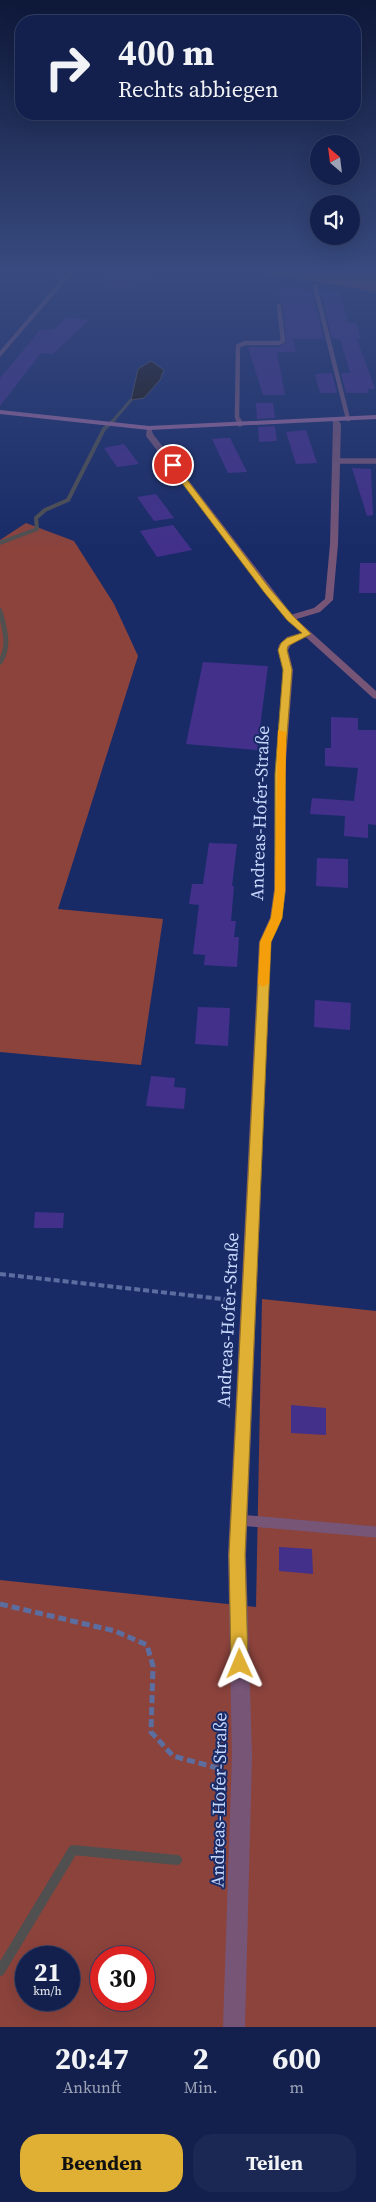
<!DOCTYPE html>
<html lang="de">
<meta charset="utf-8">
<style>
body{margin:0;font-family:"Source Serif 4",serif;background:#1c2854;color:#f1f3f6;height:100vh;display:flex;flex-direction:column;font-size:19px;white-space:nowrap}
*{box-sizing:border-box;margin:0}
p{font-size:16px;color:#9da3b6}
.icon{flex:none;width:28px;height:28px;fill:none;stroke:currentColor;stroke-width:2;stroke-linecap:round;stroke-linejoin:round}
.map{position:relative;height:2027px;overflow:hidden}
.side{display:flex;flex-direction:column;background:#13204d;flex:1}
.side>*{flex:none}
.guide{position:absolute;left:15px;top:15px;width:346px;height:105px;border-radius:20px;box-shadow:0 5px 20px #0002,0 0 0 1px #323e65;background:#13204d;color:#f1f3f6;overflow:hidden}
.needle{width:32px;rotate:332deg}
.tools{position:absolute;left:310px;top:135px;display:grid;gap:10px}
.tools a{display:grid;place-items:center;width:50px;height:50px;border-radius:50%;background:#13204d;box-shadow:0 5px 20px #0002,0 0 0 1px #323e65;font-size:25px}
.speed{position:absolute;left:15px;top:1946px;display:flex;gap:10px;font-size:25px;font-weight:700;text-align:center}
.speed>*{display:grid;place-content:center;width:65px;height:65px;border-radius:50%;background:#13204d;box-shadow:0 5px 20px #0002,0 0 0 1px #323e65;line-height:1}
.speed small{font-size:12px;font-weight:400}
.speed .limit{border:8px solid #d22;background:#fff;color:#111}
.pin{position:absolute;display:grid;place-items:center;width:42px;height:42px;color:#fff;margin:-21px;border:2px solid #fff;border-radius:50%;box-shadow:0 1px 5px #0007}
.me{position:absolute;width:55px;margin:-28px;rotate:359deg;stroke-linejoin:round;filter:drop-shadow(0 0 4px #0008)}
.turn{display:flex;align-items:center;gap:18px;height:105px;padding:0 20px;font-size:22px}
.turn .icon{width:65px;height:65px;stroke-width:2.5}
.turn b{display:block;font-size:35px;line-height:42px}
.eta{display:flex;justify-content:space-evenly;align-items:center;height:85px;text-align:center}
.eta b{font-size:30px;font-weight:700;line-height:35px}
.action{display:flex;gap:10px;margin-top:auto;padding:10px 20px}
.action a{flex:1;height:58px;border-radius:20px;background:#dfb034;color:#111;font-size:20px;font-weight:700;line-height:58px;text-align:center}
.action a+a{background:#1c2854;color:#f1f3f6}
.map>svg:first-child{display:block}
.green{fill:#8c433c;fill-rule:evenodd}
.water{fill:#1c1506;stroke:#505050}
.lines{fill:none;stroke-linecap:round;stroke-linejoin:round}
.stream-far3{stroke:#505050;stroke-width:3}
.stream-far2{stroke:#505050;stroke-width:4}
.stream-far1{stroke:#505050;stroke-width:5}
.stream{stroke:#505050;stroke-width:10}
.building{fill:#42308b}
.path-far1{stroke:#5c6ea0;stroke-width:4;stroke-dasharray:6 3;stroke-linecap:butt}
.path{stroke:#5c6ea0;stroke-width:5;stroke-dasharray:8 4;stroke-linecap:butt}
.service-far2{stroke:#765576;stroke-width:4.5}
.service-far1{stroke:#765576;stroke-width:5.5}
.service{stroke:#765576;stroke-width:11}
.minor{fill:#765576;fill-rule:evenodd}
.tertiary{fill:#765576;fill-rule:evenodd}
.secondary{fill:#9c689b;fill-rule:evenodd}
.route{fill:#dfb034;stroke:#917222}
.slow{fill:#f59e0b}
.labels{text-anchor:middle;stroke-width:4;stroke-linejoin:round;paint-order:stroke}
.near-street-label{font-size:18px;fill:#c8d8fc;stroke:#192b67}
</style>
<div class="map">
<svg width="376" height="2027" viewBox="0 0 376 2027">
<rect width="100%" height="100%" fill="#192b67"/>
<path class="green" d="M246,268h130v24l-124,-21z
M26,523l48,18 40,63 24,52 -80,253 105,10 -22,146 -141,-13v-512z
M262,1299l114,12v716h-376v-447l256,27zM26,1958h43v42h-43zM101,1958h43v42h-43z"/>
<path class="water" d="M151,361l13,9 -4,10 -16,18 -13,2 7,-31z"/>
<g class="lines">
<path class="stream-far3" d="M112,422l19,-22"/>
<path class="stream-far2" d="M0,543l37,-14 -1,-11 9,-8 23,-10 36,-71 9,-8
M0,610l1,5"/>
<path class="stream-far1" d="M0,662c10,-15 5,-31 1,-48"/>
<path class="stream" d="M0,1971l73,-121 104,10"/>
</g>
<path class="building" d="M104,268h49l11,2 -14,14 -12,-1 -7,7 -29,-4 8,-7h-6z
M287,285l25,6 12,48h-31l3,13h-19l8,43h-22l-15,-48h31l7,-4 -3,-37 -3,-4 -2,-12z
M339,290l9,33h8l5,16h-4l18,50h-7l1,4h-23l-5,-20h9l-10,-34h-8l-12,-48z
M67,317l22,3 -36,34 -12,-1 -41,53v-28l40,-48 14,-1z
M332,373l5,20h-17l-5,-19z
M256,403h17l2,15 -18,1z
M275,426l2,15 -18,1 -1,-15z
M306,430l11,33 -21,1 -10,-32z
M224,438h6l17,34 -19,1 -16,-34z
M124,444l15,20 -22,3 -13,-19z
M352,468l19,1 2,46 -6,1z
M156,494l18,24 -20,3 -17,-24z
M173,525l19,25 -35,7 -17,-26z
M360,563h16v30h-17z
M203,662l65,4 -11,84 -71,-6z
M331,717l27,1v12h18v95l-8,-1v14l-24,-2 1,-20 -35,-2 2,-16 42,3 4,-33 -33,-2v-18h6z
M209,843l28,1 -5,42h2l-3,35h5l-2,16h5l-2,30 -33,-2 1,-10 -12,-1 6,-49 -10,-1 3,-20h11z
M317,858l31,1v29l-32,-2z
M315,1000l36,3 -1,27 -36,-3z
M198,1007l32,1 -2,38 -33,-2z
M151,1076l24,2 -1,9 12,1 -2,21 -38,-3z
M35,1212l29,1 -1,15h-29z
M291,1405l35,3v27l-35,-2z
M279,1547l33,2 1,25 -34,-3z"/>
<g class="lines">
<path class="path-far1" d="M0,1274l231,26"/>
<path class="path" d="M0,1604l115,27 32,14 6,21 -2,66 22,24 48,13"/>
<path class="service-far2" d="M315,286l33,133
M239,422l-2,-5 1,-71 7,-3h34l4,-2 -4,-35"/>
<path class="service-far1" d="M239,421l1,3
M335,461h41"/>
<path class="service" d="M239,1520l137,12"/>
<path class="minor" d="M71,268h6l-77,89v-6z
M335,417l2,1 4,6 -3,120 -5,56 -13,12 -30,9 -4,-3 1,-2 27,-8 11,-9 5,-55 3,-120 -1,-5z
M307,631l3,1v4l-17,5 -5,9 5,20 -8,104 1,116 -4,28 -11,24 -25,613 6,201 -7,271h-22l9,-271 -4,-201 31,-613 11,-24 4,-28 1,-116 8,-104 -5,-20 1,-5 8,-8z"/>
<path class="tertiary" d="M147,427h4l2,7 140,182 83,75v8l-3,-1 -86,-78 -141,-184z"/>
<path class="secondary" d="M0,410l149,16 227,-11v4l-227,11 -149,-16z"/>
</g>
<linearGradient id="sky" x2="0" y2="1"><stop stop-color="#0e1839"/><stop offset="0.49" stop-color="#384a7f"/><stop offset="1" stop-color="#384a7f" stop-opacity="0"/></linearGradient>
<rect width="376" height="551" fill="url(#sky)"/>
<path class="route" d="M170,464h5l95,125 23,27 18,18 -23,12 -1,4 5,20 -8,104 1,116 -3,28 -11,24 -26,613 3,109 -2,6 -6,3 -6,-3 -3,-6 -2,-109 31,-613 11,-24 4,-28v-116l8,-104 -5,-20 3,-7 6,-5 15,-5 -15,-13 -23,-28 -94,-125z"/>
<path class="slow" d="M278,730l8,2 -1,158 -3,28 -11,24 -2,41 -6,4 -5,-4 2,-41 11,-24 4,-28z"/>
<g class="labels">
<g class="near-street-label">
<text transform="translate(260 813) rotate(-88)" y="6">Andreas-Hofer-Straße</text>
<text transform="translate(228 1320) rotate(-87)" y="6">Andreas-Hofer-Straße</text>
<text transform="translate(219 1800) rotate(-89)" y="6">Andreas-Hofer-Straße</text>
</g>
</g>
</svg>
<div class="tools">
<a><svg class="needle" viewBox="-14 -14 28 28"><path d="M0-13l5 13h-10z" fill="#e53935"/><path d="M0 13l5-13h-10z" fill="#9da3b6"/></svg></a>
<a><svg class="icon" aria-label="sound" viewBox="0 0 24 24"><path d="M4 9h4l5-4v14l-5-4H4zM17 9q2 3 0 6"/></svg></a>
</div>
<div class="speed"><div>21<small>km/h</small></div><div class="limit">30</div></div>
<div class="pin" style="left:173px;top:465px;background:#d93025"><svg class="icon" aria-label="arrive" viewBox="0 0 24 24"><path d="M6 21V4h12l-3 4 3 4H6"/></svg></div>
<svg class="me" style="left:240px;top:1664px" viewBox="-20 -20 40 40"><path d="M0-17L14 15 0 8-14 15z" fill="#dfb034" stroke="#fff" stroke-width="4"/></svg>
<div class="guide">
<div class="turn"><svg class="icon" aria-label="right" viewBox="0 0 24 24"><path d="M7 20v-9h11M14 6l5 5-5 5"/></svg><div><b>400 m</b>Rechts abbiegen</div></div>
</div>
</div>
<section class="side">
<div class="eta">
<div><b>20:47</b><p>Ankunft</p></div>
<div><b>2</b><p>Min.</p></div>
<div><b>600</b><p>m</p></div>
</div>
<div class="action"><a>Beenden</a><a>Teilen</a></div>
</section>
